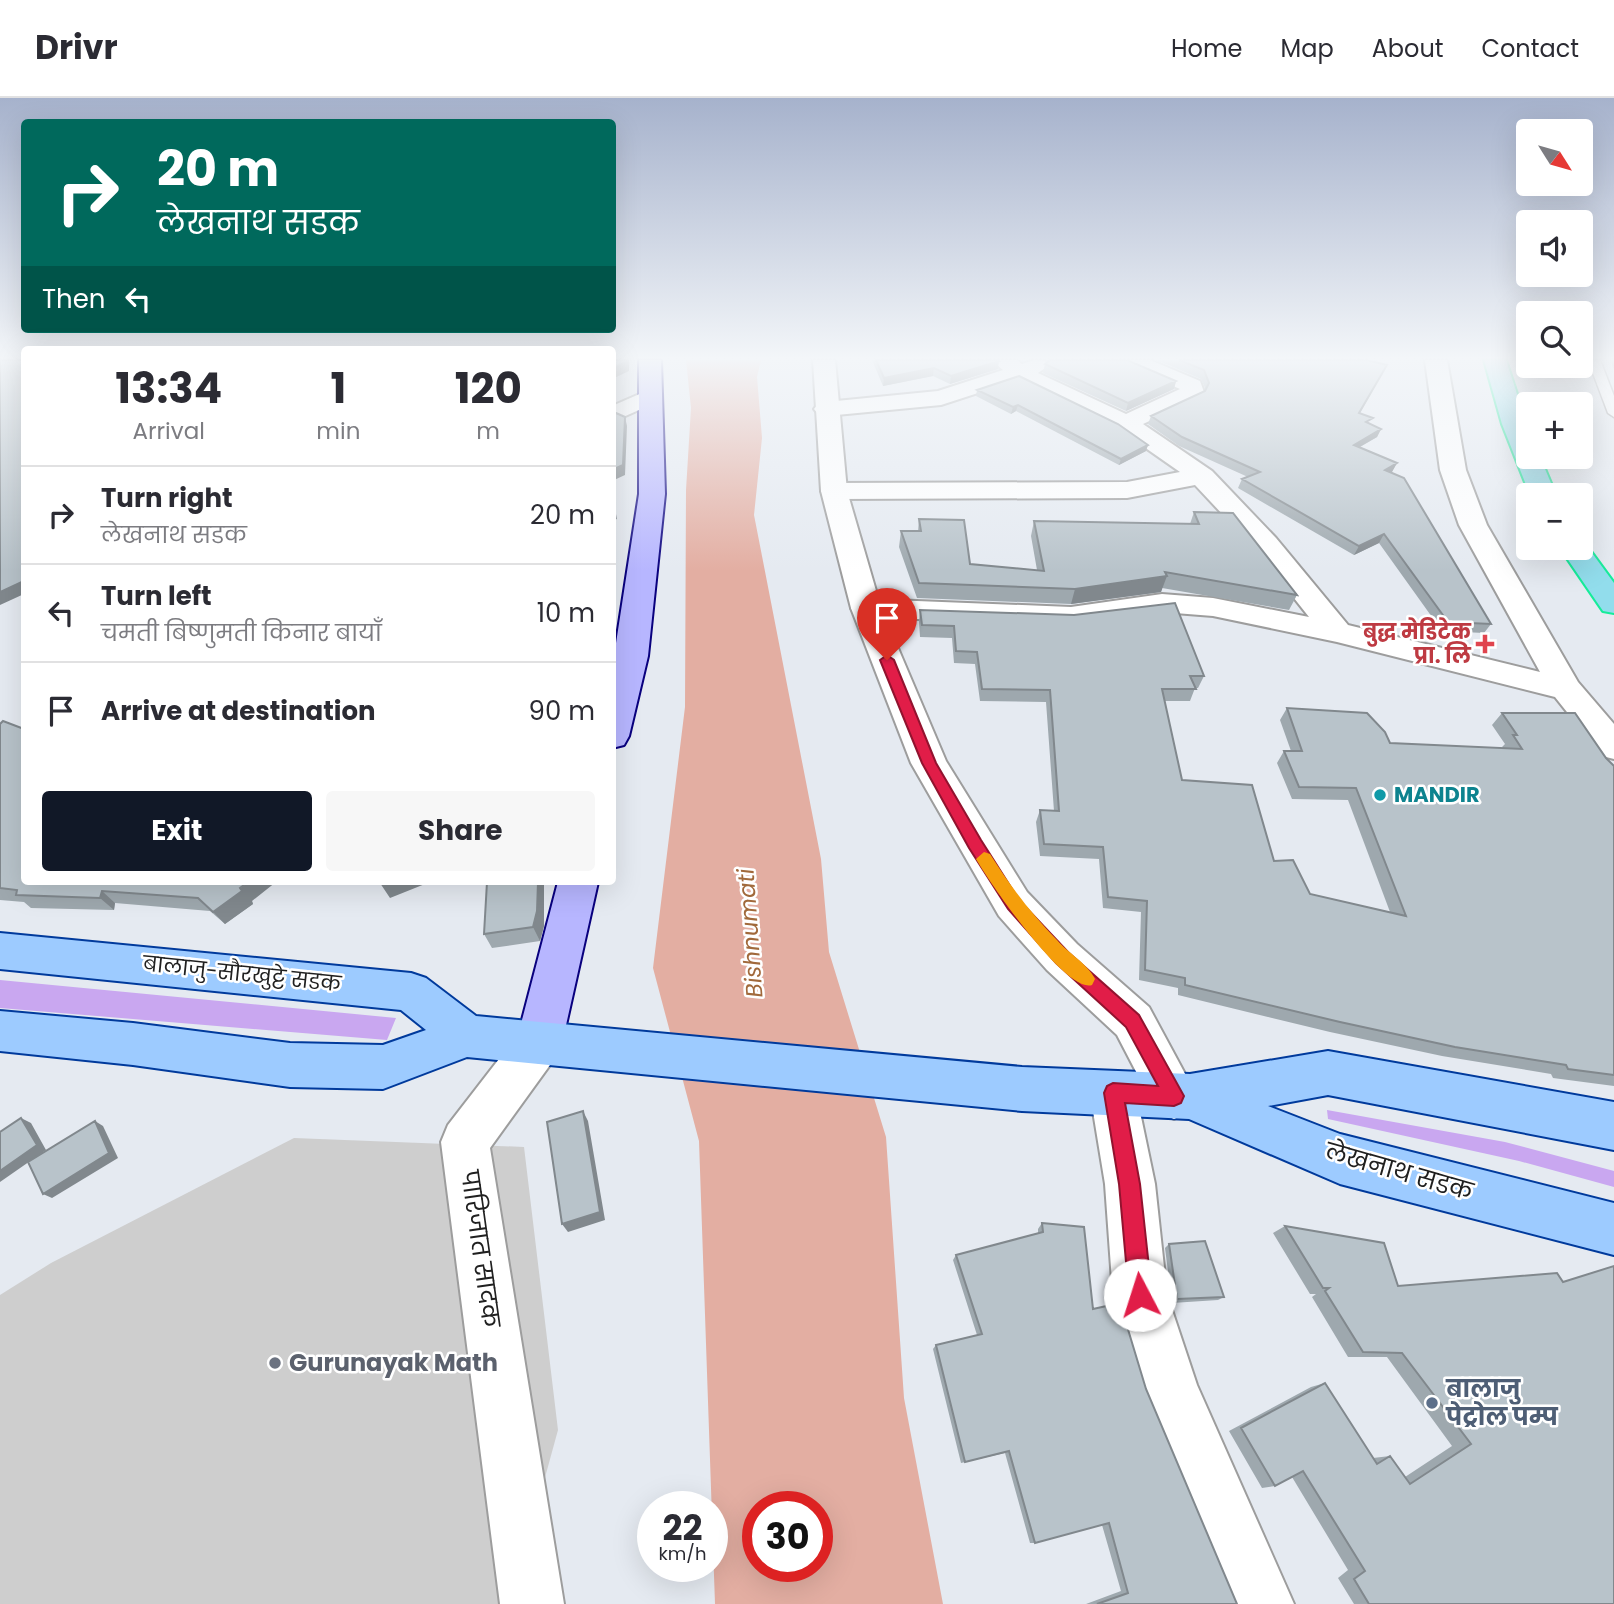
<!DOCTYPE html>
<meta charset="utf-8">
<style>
body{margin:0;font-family:Poppins,"Noto Sans Devanagari",sans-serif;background:#f7f7f7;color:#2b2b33;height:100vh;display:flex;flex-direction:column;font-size:26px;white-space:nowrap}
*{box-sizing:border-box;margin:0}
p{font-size:23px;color:#7c7c81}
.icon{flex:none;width:38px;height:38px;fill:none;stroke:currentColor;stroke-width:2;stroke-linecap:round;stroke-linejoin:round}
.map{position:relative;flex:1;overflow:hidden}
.drawer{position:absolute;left:21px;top:248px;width:595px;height:539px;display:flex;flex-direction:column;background:#fff;border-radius:7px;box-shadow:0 7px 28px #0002}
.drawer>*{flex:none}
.top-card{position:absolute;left:21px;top:21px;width:595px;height:214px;border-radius:7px;box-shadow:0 7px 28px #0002;background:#00695c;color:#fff;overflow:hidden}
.needle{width:46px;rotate:127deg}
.controls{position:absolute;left:1516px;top:21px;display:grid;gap:14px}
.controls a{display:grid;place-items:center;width:77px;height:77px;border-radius:7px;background:#fff;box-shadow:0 7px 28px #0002;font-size:35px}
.speed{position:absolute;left:637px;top:1393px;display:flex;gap:14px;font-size:35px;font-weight:700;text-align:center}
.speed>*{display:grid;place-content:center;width:91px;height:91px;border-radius:50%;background:#fff;box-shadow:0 7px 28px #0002;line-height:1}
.speed small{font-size:18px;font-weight:400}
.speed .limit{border:10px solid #d22;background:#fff;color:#111}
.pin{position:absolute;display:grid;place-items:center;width:60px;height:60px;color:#fff;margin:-72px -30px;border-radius:50% 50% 50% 0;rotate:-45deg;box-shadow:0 0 7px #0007}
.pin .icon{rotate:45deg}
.me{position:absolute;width:77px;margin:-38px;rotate:355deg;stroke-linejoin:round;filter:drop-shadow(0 0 5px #0008)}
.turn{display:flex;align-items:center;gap:24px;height:147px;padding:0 21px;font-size:32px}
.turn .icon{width:91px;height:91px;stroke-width:2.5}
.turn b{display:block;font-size:49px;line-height:60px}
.then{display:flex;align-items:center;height:66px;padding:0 21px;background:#0003;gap:14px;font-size:26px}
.eta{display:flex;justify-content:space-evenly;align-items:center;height:119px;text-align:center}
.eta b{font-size:42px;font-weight:700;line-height:49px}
.primary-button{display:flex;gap:14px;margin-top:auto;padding:14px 21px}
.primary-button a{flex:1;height:80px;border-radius:7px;background:#111827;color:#fff;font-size:28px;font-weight:700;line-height:80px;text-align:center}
.primary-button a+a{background:#f7f7f7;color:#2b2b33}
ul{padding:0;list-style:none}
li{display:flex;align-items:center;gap:21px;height:98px;padding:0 21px;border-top:2px solid #e1e1e2}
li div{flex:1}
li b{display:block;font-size:26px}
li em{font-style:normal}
header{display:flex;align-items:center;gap:42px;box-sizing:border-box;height:98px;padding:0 35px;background:#fff;border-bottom:2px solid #e1e1e2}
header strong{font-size:33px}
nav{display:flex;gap:38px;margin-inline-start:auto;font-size:24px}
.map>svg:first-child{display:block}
.religious{fill:#cecece}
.grass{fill:#c9a7f0}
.water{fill:#e3aea2;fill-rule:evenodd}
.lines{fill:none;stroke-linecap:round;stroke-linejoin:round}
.service-casing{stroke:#9d9d9d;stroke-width:3}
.minor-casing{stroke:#9d9d9d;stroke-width:4}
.tertiary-casing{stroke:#9d9d9d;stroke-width:4}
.secondary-casing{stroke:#09007e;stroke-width:4}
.primary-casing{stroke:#003a9c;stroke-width:4}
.trunk-casing{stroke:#16ec9a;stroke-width:4}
.service{fill:#fff;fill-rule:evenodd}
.minor{fill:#fff;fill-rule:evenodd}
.tertiary{fill:#fff;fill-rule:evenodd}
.secondary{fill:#b7b6ff;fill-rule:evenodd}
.primary{fill:#9dcbff;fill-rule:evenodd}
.trunk{fill:#92ddec;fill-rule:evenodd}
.wall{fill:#9ea8ae}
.shaded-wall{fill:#81888d}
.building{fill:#b8c3ca;stroke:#81888d;stroke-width:2}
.route{fill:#e11d48;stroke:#92132f;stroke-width:2}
.slow{fill:#f59e0b}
.health-dot{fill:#e0444e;stroke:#fff;stroke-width:2.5}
.culture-dot{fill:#0f9aa8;stroke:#fff;stroke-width:2.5}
.worship-dot{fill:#6b7280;stroke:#fff;stroke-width:2.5}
.service-dot{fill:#5c6f8a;stroke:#fff;stroke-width:2.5}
.labels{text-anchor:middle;stroke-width:5;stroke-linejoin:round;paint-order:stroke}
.health-label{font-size:21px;font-weight:bold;fill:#be3a42;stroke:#fff;text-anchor:end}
.culture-label{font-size:21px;font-weight:bold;fill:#0d838f;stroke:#fff;text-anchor:start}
.street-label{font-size:21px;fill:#202020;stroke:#fff}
.water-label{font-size:23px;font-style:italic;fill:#a1693b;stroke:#fff}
.near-street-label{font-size:24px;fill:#202020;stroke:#fff}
.near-worship-label{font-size:24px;font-weight:bold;fill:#5b616d;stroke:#fff;text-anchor:start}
.near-service-label{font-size:24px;font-weight:bold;fill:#4e5e75;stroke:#fff;text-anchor:start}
</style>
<header>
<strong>Drivr</strong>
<nav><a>Home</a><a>Map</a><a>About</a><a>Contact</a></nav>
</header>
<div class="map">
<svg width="1614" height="1506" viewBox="0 0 1614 1506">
<rect width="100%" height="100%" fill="#e5eaf1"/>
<path class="religious" d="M294,1040l230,9 34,283 -40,146 -3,28h-515v-309l51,-32z"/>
<path class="grass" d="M0,882l396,38 -9,22 -387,-32z
M1327,1012l178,32 109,29v16l-95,-26 -191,-42z"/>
<path class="water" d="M686,262h75l-4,17 5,61 -8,77 67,344 8,93 57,185 18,261 39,206h-228l-16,-463 -46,-173 32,-261 1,-217 5,-82zM758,1409h59v59h-59z"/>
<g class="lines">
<defs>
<path id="service" d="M1588,262h12l14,36v21l-6,-4z"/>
<path id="minor" d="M991,262h26l5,4 13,-4 10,1 3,5 -10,7 88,41 54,-25 -56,-24 -3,-5h29l50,21 4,11 -3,5 -58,27 69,47 64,67 72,87 192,47 -81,-147 -19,-55 -15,-110h22l19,110 21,55 91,157 36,42v35l-12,-3 -47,-59 -218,-55 -124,-26 -51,-4 -91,13 -205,-8 -11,-2 -4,-7 4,-7 11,-2 205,8 91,-13 51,4 96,19 -53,-67 -61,-65 -68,13 -293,1 -9,-2 -4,-6 4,-6 9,-2 293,-1 53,-10 -63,-44 -99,-48 -77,25 -115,11 -8,-2 -4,-5 4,-5 8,-2 112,-11 65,-21z
M651,291l8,2 3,5 -3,5 -47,21v-16z
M1113,973l17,6 6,16 19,91 12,111 30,90 97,219h-64l-89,-213 -28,-96 -8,-111 -15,-91 6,-16z"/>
<path id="tertiary" d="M813,262h22l12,131 34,117 65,153 81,131 50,52 72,63 48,89 -6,16 -17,7 -17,-7 -40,-77 -70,-65 -48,-54 -88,-153 -60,-155 -30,-117z
M539,924l16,6 7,15 -7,15 -65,90 74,456h-64l-59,-462 7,-17 75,-97z"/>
<path id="secondary" d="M639,262h22l4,134 -17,162 -19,80 -5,9 -12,3v-79l27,-175z
M558,784h40l-36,161 -7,15 -16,6 -16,-6 -7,-15z"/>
<path id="primary" d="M0,835l411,40 15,5 50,38 546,51 168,7 138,-23 286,51v48l-286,-55 -60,11 72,28 274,69v52l-274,-71 -151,-65 -167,-8 -555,-54 -84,32 -93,-2 -157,-22 -133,-14v-40l133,12 157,20 93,2 43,-15 -25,-20 -401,-41z"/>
<path id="trunk" d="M1484,262h22l22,68v29h12l16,38h-26l-28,-71z
M1580,443l4,1 30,41v30l-11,-2 -43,-63h20z"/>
</defs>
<use href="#service" class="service-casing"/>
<use href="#minor" class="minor-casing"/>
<use href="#tertiary" class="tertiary-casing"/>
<use href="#secondary" class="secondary-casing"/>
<use href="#primary" class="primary-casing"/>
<use href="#trunk" class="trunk-casing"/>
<use href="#service" class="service"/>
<use href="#minor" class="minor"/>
<use href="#tertiary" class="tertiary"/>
<use href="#secondary" class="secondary"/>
<use href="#primary" class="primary"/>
<use href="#trunk" class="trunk"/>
</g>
<path class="wall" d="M872,262h126v9l-48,15 -17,-8 -50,10z
M1046,262h81l49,21 -2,8 -48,22 -83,-38 2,-9 3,-2z
M1157,262h209l21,5 -27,48 10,11 11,5 -4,8 -17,10 37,16 -6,10 100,151 -7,9 -42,-2 -63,-88 -25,12 -116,-67 4,-9 6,-2 -69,-31 -31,-22 3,-8 54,-25 1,-1 -5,-11z
M1610,262h4v10z
M977,292l169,61 -27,14 -103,-54 -5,3 -35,-18z
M1194,414l103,83 -8,15 -127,-22 -1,4 -90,12 -154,-6 -18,-51 2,-16h17l1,-12 51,45 67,6 -6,-34 3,-15 156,3z
M920,512l284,66 -6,12h-3l-5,13h-26l18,79 92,81 36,33 80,18 -42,-112 -56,-1 -15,-36 7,-12h7l-11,-31 7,-12 103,35 113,5 -1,-1 3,-3 -13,-19 10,-12 104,45 8,8v320l-61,-8 -2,-4 -109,-18 -112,-24 -152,-37v-7l-39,-8 2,-68 -38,-4 -4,-49 -59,-3 -4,-34 4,-12 14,1 -8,-109 -66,-1 -5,-37 -21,-1 -2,-25 -32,-1 -1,-15z
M0,626l252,177 1,3 -28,20 -15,-13 -95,-8 -1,7 -83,-2 -7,-6 -24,-2z
M487,784h57v44l-4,15 -48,7 -8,-14z
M1042,1125l51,86 53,80 91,215h-151l35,-13 -19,-66 -67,18h-5l-25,-90 -44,10 -28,-114 3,-4 41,-10 -24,-75 3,-5 82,-21v-5z
M1285,1128l113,60 216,318h-260l-16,-26 10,-8 -56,-93 -17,9 -13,2 -33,-57 82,-44 14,-4 48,75 17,-2 15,21 47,-31 -65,-89h-39l-36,-60 4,-3h-6l-37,-61z
M1169,1146l55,53 -6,3 -46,3 -7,-55z"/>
<path class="shaded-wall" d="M627,262h2v11l-17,8v-10z
M999,263l-1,8 -48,15 1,-8z
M934,270l-1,8 -50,10 1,-8z
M1176,283l-2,8 -48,22 2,-8z
M1018,307l-2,6 -5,3 2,-7z
M625,319l2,9 -2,49 -13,6v-11z
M1381,331l-4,8 -28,16 5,-8z
M1148,347l-2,6 -27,14 2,-6z
M1397,365l-5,9 -12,7 5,-9z
M615,411l2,10 -5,2v-11z
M1384,436l-5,9 -25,12 5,-9z
M1167,478l-6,16 -90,12 4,-15z
M24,483v13l-24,11v-13z
M248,784h28l-24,19 1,3 -28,20 -12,-12z
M383,784h47l-40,16 -10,-15z
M538,784h6v44l-4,15 -7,-14z
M102,793l13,12 -1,7 -14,-12z
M583,1013l5,10 17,99 -37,12 -6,-8z
M21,1020l10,5 15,27 -46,32v-11z
M95,1023l8,5 15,32 -66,40 -9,-4z"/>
<path class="building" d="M0,262h24v221l-24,11z
M612,262h15v1l-15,8z
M876,262h122l1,1 -48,15 -17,-8 -50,10z
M1050,262h77l49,21 -48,22 -83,-39z
M1179,262h187l21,5 -28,48 14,5 -7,4 15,7 -27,16 43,18 -12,7 19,8 87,146 -43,-2 -64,-88 -25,12 -117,-67 18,-7 -78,-35 -31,-21 54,-25 4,-8 -5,-13z
M1019,278l99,48 30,21 -27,14 -103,-54 -5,2 -36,-17z
M616,315l9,4 -2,48 -11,5v-56z
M1194,414l39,1 64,82 -132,-23 2,4 -92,13 -156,-6 -18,-52h20l-2,-12 45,1 6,44 74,7 -10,-50 165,3z
M1175,505l29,73h-14l6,13h-34l20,91 70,5 22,76 19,-1 17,34 96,22 -50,-128 -57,-1 -15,-36h18l-15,-43 80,5 18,19 5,11 132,6 -9,-14h4l-15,-22h73l31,45 8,8v309l-46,-6 -2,-4 -111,-18 -115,-25 -155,-37v-7l-40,-8 2,-69 -39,-4 -5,-50 -59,-3 -4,-34 19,1 -9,-121 -68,-1 -5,-37 -21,-1 -2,-25 -32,-1 -2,-15 154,5z
M3,623l21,8v153h224l-8,6 2,3 -29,21 -15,-14 -96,-7 -2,7 -84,-3 1,-5 -17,-2v-164z
M487,784h51l-1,29 -4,16 -49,7z
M583,1013l17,101 -38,12 -15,-102z
M21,1020l16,27 -37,26v-39z
M95,1023l14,32 -66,41 -15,-32z
M1042,1125l42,4 9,82 27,-6 26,86 91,215h-140l31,-11 -19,-70 -74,20 -26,-92 -44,11 -29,-117 46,-11 -26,-79 87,-23z
M1285,1128l99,17 14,43 159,-13 6,9 51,-16v338h-245l-15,-25 11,-8 -62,-100 -28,15 -34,-58 84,-45 52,81 13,-8 20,28 61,-40 -69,-91 -39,-1 -38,-61 4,-3h-6z
M1205,1143l19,56 -47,2 -8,-55z"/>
<linearGradient id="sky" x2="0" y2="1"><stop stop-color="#a6b2cc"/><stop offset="0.55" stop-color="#f3f6f9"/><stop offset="1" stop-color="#f3f6f9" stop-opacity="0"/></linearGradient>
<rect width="1614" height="473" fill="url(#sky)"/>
<path class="route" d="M887,557l7,5 42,103 45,77 38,60 49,52 71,63 45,81 -3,7 -7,3 -49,-3 15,81 12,111 -4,8 -8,3 -7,-3 -4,-8 -10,-111 -15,-91 3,-7 6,-3 45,3 -32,-59 -70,-64 -48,-54 -39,-61 -47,-85 -42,-103z"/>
<path class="slow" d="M984,754l6,2c21,33 40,58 67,86 11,13 31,24 38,39l-3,6c-26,9 -103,-103 -116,-126z"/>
<path class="health-dot" d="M1481.5 535.5h7v7h7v7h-7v7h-7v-7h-7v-7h7z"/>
<circle class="culture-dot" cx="1380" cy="697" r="7"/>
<circle class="worship-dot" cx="275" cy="1265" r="7"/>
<circle class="service-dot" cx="1432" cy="1305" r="7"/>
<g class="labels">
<g class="health-label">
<text x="1471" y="541">बुद्ध मेडिटेक<tspan x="1471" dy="24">प्रा. लि</tspan></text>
</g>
<g class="culture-label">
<text x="1394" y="704">MANDIR</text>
</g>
<g class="street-label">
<text transform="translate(242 876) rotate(6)" y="7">बालाजु-सौरखुट्टे सडक</text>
</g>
<g class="water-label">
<text transform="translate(750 835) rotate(-94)" y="8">Bishnumati</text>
</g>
<g class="near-street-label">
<text transform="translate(1399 1074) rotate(16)" y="8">लेखनाथ सडक</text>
<text transform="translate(480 1151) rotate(82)" y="8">पारिजात सादक</text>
</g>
<g class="near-worship-label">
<text x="289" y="1273">Gurunayak Math</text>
</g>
<g class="near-service-label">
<text x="1446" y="1299">बालाजु<tspan x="1446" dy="28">पेट्रोल पम्प</tspan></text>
</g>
</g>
</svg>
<div class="controls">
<a><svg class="needle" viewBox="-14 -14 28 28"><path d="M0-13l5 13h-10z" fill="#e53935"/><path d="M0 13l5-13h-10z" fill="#7c7c81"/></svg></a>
<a><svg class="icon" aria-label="sound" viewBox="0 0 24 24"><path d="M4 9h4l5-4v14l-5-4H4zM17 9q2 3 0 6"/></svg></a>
<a><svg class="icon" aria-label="search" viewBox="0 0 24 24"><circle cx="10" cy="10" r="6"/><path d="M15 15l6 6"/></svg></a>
<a>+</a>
<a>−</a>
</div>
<div class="speed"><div>22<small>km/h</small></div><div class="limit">30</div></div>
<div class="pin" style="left:887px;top:562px;background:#d93025"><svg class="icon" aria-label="arrive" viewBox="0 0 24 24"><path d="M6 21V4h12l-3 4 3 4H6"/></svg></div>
<svg class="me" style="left:1140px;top:1197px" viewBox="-20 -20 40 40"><circle r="19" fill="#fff"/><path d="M0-13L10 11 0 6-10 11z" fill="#e11d48"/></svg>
<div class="top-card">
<div class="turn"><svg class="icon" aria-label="right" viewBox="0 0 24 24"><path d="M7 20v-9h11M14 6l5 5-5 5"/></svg><div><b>20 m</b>लेखनाथ सडक</div></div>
<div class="then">Then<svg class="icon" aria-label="left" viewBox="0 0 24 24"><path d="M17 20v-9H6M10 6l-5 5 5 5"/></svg></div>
</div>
<section class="drawer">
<div class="eta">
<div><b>13:34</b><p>Arrival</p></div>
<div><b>1</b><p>min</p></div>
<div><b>120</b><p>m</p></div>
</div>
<ul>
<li><svg class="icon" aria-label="right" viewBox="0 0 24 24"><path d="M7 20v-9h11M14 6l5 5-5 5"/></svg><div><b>Turn right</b><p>लेखनाथ सडक</p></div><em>20 m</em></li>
<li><svg class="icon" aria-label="left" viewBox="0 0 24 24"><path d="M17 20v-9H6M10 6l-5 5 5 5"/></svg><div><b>Turn left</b><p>चमती बिष्णुमती किनार बायाँ</p></div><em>10 m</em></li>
<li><svg class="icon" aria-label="arrive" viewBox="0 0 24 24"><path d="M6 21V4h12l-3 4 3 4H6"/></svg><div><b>Arrive at destination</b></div><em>90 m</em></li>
</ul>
<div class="primary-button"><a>Exit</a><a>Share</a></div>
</section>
</div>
